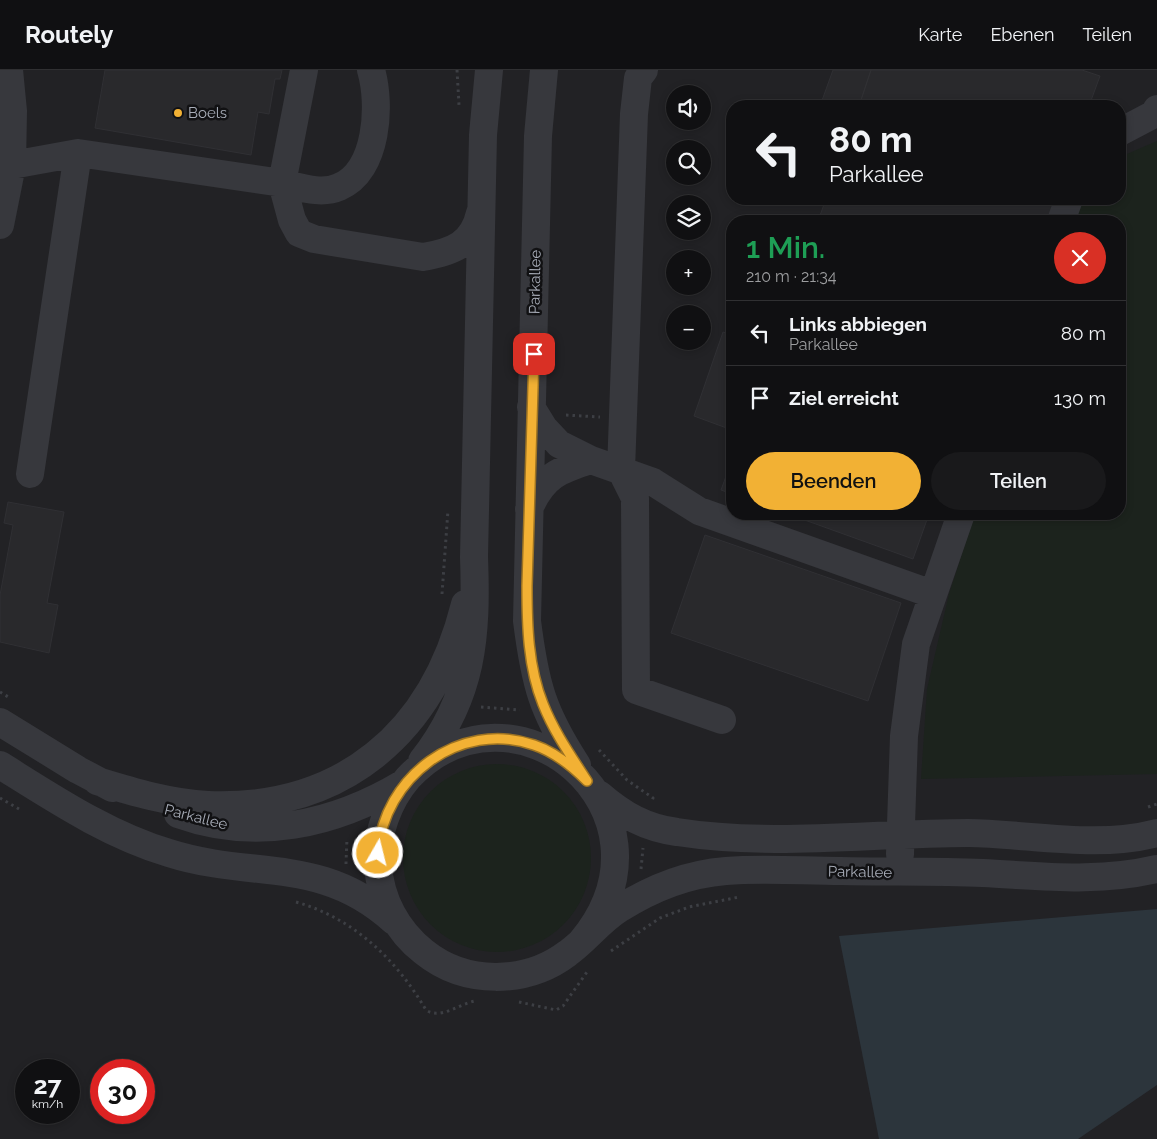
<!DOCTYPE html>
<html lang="de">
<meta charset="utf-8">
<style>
body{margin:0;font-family:Raleway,sans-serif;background:#19191b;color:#f1f3f6;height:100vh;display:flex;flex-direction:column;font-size:19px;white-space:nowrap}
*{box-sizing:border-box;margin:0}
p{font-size:16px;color:#9c9d9f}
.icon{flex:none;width:28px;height:28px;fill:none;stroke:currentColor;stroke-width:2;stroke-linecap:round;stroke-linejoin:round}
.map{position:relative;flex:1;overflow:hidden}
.drawer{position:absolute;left:726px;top:145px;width:400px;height:305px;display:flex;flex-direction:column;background:#101012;border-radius:20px;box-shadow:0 2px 8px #0003,0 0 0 1px #303032}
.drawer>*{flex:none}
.hud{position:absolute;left:726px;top:30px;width:400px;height:105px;border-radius:20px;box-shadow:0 2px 8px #0003,0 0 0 1px #303032;background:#101012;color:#f1f3f6;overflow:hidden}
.fabs{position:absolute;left:666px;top:15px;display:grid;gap:10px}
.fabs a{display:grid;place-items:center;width:45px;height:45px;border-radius:50%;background:#101012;box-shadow:0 2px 8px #0003,0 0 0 1px #303032;font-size:25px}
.speed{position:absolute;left:15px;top:989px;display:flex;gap:10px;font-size:25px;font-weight:700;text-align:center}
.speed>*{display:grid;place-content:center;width:65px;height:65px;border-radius:50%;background:#101012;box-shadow:0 2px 8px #0003,0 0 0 1px #303032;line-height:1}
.speed small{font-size:12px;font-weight:400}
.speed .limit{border:8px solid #d22;background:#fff;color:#111}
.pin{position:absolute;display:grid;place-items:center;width:42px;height:42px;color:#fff;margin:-21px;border-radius:10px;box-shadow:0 2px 8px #0006}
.me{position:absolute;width:55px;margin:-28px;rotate:8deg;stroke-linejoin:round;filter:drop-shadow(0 0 4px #0008)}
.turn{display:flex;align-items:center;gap:18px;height:105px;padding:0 20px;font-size:22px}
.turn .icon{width:65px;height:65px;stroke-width:2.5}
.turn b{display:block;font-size:35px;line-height:42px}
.round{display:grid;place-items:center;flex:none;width:52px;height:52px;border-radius:26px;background:#19191b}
.head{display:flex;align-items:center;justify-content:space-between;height:85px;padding:0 20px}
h1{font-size:30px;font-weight:600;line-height:38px;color:#1e9e55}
.cta{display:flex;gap:10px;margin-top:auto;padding:10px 20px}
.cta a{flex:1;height:58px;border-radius:30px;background:#f2b134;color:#111;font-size:20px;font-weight:600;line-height:58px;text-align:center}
.cta a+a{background:#19191b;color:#f1f3f6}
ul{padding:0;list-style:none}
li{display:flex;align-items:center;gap:15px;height:65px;padding:0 20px;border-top:1px solid #303032}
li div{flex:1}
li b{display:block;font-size:19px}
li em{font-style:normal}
header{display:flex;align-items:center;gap:30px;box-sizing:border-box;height:70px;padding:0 25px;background:#101012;border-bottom:1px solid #303032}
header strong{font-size:24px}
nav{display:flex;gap:28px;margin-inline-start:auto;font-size:18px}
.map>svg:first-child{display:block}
.built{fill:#222225;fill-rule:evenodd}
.green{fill:#1c231d}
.water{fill:#2c353c}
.building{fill:#29292c;stroke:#303034}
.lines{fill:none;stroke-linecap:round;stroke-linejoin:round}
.path{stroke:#3d3f44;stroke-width:3;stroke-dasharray:2.5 4;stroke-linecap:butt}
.minor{stroke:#37383d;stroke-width:28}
.route-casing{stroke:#9d7322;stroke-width:12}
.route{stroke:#f2b134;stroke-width:9}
.poi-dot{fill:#f2b134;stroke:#111113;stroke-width:2}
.labels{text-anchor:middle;stroke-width:5;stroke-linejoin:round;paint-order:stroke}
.poi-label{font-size:15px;fill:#a8adb8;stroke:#111113;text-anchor:start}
.street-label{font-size:15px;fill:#a8adb8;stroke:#111113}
</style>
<header>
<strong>Routely</strong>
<nav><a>Karte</a><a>Ebenen</a><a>Teilen</a></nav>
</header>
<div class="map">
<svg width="1157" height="1069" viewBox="0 0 1157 1069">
<rect width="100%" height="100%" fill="#161618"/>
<path class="built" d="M0,0h1157v1069h-1157zM675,24h27v27h-27zM732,36h388v93h-388zM675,79h27v27h-27zM675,134h27v27h-27zM732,151h388v293h-388zM675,189h27v27h-27zM675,244h27v27h-27zM26,1000h43v42h-43zM101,1000h43v42h-43z"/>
<path class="green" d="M1157,71v633l-236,5 6,-90 22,-95 26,-80h145v-293h-47l7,-22h40v-42z
M403 788a94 94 0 1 1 188 0a94 94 0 1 1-188 0Z"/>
<path class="water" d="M1157,839v176l-79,54h-199l-40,-203z"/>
<path class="building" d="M105,0h177l-2,9h-5l-6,35 -11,-2 -7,43 -156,-27z
M833,0h38l-12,36h-39z
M871,0h211l18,6 -11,30h-230z
M826,129h230l-8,22h-230z
M723,262l9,3v95l-38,-14z
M732,390v34l-11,-4z
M8,432l56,10 -17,91 11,2 -9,48 -49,-11v-47l13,-70 -9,-2z
M788,444h141l-16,45z
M705,465l196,68 -33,98 -197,-68z"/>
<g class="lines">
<path class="path" d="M457,0l2,35
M566,345l34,2
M442,524l6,-84
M0,622l10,6
M481,637l39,3
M599,680l28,30 26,18 -1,3
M0,728l19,11
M1148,737l9,-3
M346,794l1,-26
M641,799l2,-21
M296,832c57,16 100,57 130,108 14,10 33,-6 49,-9
M611,881l49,-33 29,-11 50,-10
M519,932l37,8 7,-4 24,-34"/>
<path class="minor" d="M304,0l-22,113 10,37 7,13 15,6 109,18c30,-5 50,-13 57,-44
M544,0l-6,66 -11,485c8,63 15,90 50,144
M644,0l-6,8 -4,36 -13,356 14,28 1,192 86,30
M1120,62l34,-18 3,-5
M12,95l66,-12 204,30c18,4 39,12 57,4 39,-16 42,-83 32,-117
M1061,151l8,-22
M0,155l12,-60 1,-54 -4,-41
M531,337l13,21 15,16 32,16 62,22 46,29 233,83
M30,404l48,-321
M529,439c14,-33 30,-39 62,-49
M0,652l78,48 34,18
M422,691c51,-65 55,-124 52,-204l9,-422 6,-65
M0,695c53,33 108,70 169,88 85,27 152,2 225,68
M97,711c36,11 73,22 111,24 135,5 225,-72 257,-201
M600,725c23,20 46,33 77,37 96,15 195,1 291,1 63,1 128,16 189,0
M178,744c78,28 156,11 226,-31
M900,784l4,-118 12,-92 45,-130
M582,871c106,-129 -68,-276 -174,-163 -20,23 -32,57 -30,87 2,34 19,66 46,87 41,33 102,33 144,1 18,-13 32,-32 51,-44 33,-21 68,-35 107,-38 38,-3 77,0 115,0 47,1 94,0 142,2 60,3 114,10 174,-4"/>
</g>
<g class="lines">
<defs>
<path id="route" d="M378,783c5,-75 81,-134 156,-108 21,7 37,20 53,36 -16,-25 -33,-49 -44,-77 -15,-37 -16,-79 -16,-118l7,-232"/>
</defs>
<use href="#route" class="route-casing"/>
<use href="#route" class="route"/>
</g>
<circle class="poi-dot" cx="178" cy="43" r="5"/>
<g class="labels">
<g class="poi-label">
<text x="188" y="48">Boels</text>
</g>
<g class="street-label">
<text transform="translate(535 212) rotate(-89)" y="5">Parkallee</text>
<text transform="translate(196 747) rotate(14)" y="5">Parkallee</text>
<text transform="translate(860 802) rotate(1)" y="5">Parkallee</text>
</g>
</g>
</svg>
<div class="fabs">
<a><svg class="icon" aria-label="sound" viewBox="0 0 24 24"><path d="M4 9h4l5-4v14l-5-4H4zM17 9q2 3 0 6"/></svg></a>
<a><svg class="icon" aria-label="search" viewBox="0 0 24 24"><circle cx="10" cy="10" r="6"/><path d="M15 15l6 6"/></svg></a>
<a><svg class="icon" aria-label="layers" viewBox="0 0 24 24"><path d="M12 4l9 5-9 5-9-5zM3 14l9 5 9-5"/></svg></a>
<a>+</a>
<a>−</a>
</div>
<div class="speed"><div>27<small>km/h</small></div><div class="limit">30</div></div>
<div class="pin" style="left:534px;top:284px;background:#d93025"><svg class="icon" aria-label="arrive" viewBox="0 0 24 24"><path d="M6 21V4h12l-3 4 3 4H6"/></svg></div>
<svg class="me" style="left:378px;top:783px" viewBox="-20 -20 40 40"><circle r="17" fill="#f2b134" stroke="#fff" stroke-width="3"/><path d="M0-11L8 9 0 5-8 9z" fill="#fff"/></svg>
<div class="hud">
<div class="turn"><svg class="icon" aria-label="left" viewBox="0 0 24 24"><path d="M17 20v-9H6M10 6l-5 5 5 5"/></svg><div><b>80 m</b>Parkallee</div></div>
</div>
<section class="drawer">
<div class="head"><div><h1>1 Min.</h1><p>210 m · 21:34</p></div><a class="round" style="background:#d93025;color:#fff"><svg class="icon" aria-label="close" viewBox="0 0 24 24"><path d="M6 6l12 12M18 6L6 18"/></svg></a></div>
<ul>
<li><svg class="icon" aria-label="left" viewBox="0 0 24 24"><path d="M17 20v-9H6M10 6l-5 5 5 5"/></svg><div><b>Links abbiegen</b><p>Parkallee</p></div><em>80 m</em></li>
<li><svg class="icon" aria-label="arrive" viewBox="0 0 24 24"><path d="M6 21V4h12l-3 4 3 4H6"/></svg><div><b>Ziel erreicht</b></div><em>130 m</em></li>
</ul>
<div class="cta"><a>Beenden</a><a>Teilen</a></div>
</section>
</div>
